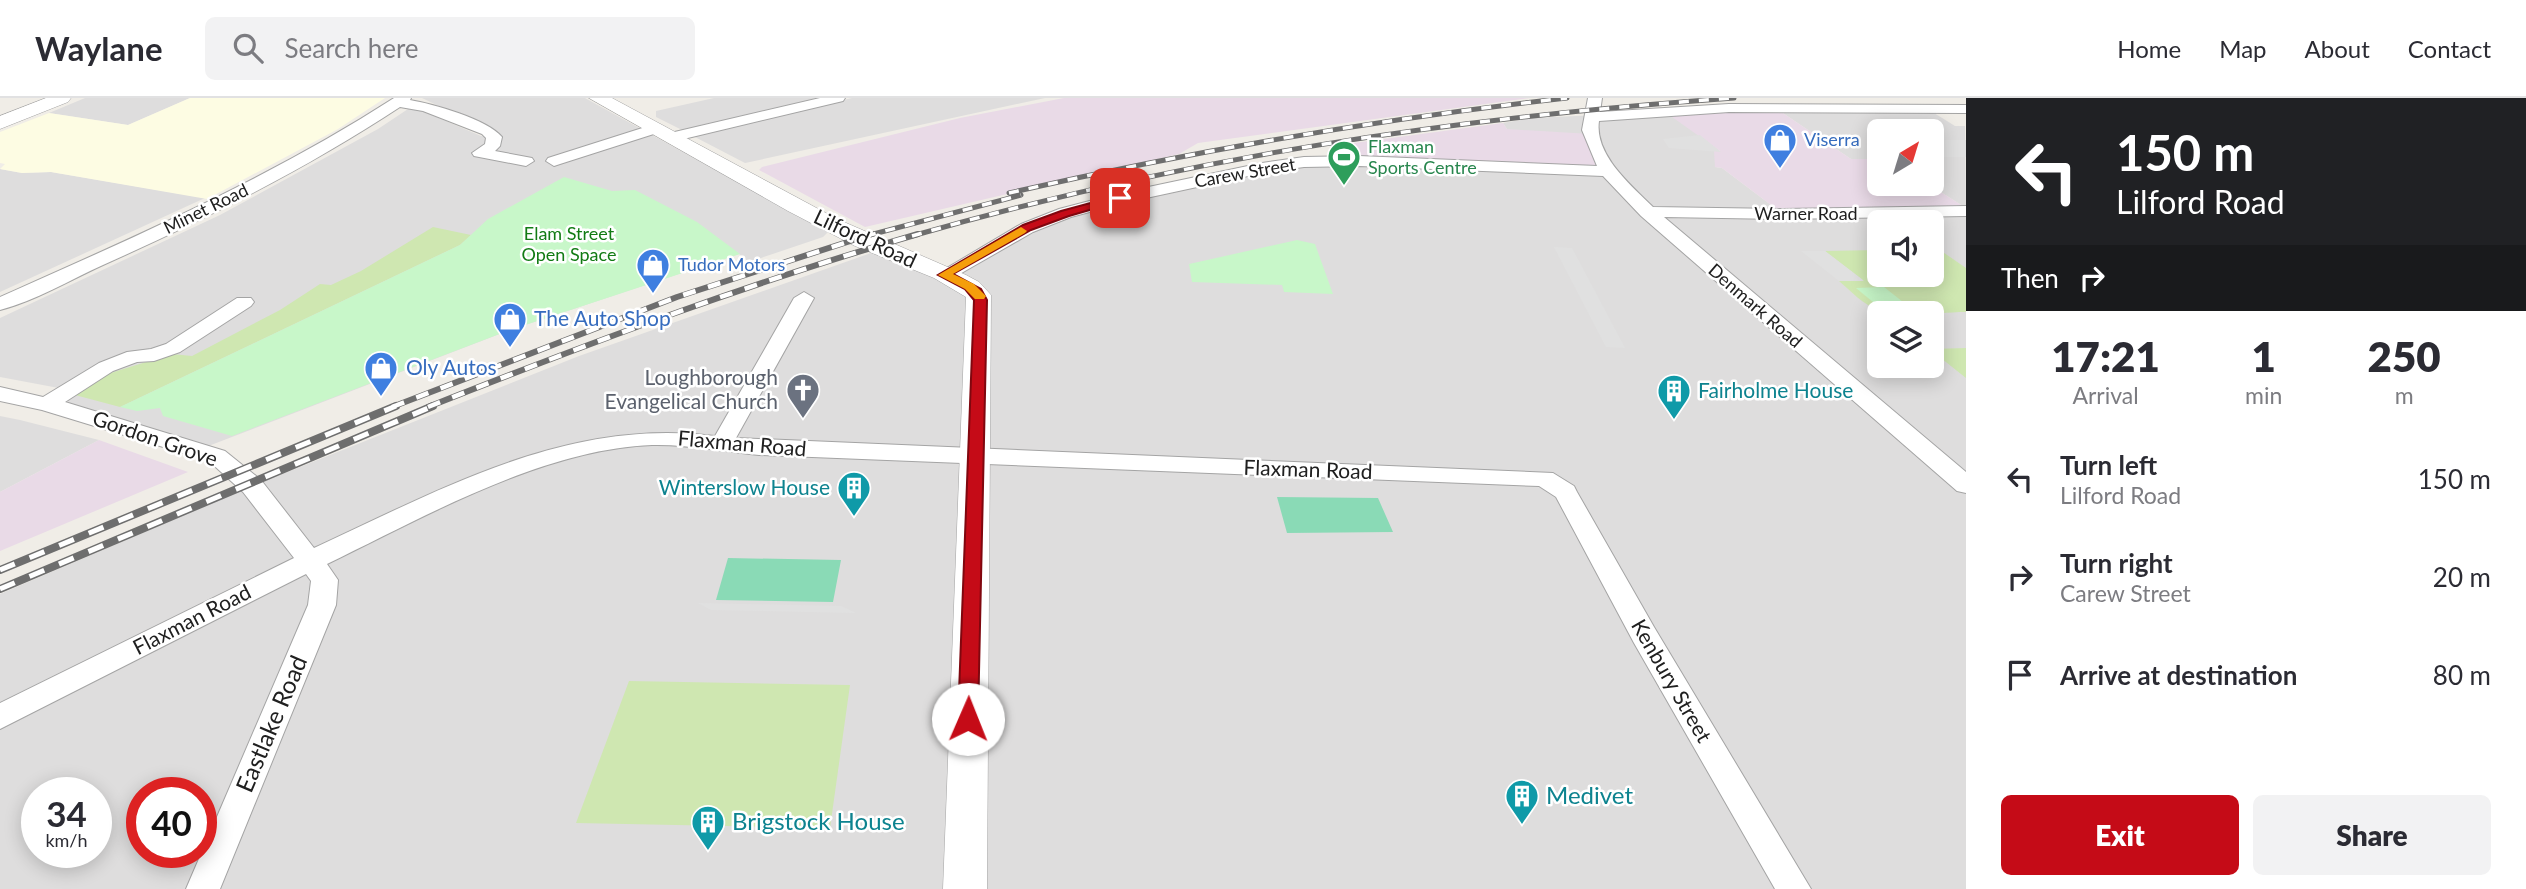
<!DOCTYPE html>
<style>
body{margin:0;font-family:Lato,sans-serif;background:#f2f2f3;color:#2b2b33;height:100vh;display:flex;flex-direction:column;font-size:26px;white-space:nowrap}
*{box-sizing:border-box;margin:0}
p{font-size:23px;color:#7c7c81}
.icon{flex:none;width:38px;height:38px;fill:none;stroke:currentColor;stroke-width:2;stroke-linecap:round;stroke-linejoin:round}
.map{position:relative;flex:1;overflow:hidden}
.panel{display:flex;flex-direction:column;background:#fff;width:560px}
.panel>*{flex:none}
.top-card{background:#202124;color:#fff;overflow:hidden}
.needle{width:46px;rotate:38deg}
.buttons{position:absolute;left:1867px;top:21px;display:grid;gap:14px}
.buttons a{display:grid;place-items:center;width:77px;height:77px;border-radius:10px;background:#fff;box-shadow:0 4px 18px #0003;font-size:35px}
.speed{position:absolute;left:21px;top:679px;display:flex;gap:14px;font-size:35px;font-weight:700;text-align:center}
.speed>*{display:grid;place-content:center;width:91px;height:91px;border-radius:50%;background:#fff;box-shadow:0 4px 18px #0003;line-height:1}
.speed small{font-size:18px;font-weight:400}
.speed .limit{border:10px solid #d22;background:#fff;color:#111}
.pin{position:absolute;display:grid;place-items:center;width:60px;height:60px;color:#fff;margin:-30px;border-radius:14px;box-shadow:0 4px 10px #0006}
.me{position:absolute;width:77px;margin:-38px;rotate:1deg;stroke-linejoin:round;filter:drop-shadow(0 0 5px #0008)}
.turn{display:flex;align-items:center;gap:24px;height:147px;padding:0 35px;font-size:32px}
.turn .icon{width:91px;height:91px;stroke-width:2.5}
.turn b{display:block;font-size:49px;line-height:60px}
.then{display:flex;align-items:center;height:66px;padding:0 35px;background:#0003;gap:14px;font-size:26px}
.eta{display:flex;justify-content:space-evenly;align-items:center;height:119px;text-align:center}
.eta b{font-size:42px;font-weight:800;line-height:49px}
.cta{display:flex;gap:14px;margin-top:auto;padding:14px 35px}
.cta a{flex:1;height:80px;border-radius:10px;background:#c50b17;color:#fff;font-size:28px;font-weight:800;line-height:80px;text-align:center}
.cta a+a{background:#f2f2f3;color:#2b2b33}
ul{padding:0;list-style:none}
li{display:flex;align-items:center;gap:21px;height:98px;padding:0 35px}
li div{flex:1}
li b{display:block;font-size:26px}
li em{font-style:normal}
header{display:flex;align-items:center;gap:42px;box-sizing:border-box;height:98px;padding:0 35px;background:#fff;border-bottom:2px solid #e1e1e2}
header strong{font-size:33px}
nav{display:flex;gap:38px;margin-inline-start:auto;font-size:24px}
.search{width:490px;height:63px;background:#f2f2f3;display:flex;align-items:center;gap:18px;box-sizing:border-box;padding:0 24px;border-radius:10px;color:#7c7c81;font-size:26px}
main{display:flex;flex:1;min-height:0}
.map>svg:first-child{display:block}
.residential{fill:#dedddd;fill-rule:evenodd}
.industrial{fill:#e9dae7}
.education{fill:#fdfce3}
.grass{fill:#cfe7b1}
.park{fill:#c8f7c9}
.pitch{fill:#8adab6}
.parking{fill:#e0e0e0}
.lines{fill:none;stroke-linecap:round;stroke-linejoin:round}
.minor-casing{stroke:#a4a4a4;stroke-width:2}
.tertiary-casing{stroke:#a4a4a4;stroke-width:1}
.minor{fill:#fff;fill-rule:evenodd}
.tertiary{fill:#fff;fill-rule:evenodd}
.rail-far2-casing{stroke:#6e6e6e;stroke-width:5}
.rail-far1-casing{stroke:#6e6e6e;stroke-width:6}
.rail-casing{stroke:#6e6e6e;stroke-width:8}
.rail-far2{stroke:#fff;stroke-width:3.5;stroke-dasharray:10;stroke-linecap:butt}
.rail-far1{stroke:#fff;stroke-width:4.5;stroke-dasharray:13;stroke-linecap:butt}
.rail{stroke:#fff;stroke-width:5;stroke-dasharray:16;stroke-linecap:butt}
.route{fill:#c50b17;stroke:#80070f;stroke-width:2}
.slow{fill:#f59e0b}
.labels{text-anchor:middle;stroke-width:5;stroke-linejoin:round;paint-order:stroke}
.far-shop-label{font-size:18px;fill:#366cbe;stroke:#fff;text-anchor:start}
.far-leisure-label{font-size:18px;fill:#27864d;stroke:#fff;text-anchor:start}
.far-street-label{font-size:18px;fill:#202020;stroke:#fff}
.far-park-label{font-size:18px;fill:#127b14;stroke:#fff}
.street-label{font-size:21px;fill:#202020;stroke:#fff}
.shop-label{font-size:21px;fill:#366cbe;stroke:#fff;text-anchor:start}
.worship-label{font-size:21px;fill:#5b616d;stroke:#fff;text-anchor:end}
.culture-label{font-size:21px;fill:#0d838f;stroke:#fff;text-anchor:start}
.near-street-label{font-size:24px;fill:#202020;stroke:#fff}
.near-culture-label{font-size:24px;fill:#0d838f;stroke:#fff;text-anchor:start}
</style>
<header>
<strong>Waylane</strong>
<div class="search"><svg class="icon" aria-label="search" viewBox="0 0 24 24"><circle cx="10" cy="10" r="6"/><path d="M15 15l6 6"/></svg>Search here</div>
<nav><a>Home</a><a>Map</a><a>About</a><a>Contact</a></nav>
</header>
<main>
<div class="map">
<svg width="1966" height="791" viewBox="0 0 1966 791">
<rect width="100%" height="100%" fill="#f0ede7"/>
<path class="residential" d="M85,0h105l-62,27 -79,-12z
M422,0h163l243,134 -5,5 -74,25 -10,-8 -229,76 -312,120 -151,-46 17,-15 -64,-12v-59l220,-103 158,-86 30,-20 12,1 61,26 19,3 -3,-5z
M714,0h103l-135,32 -26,-13v-6z
M852,0h193l-300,65 -52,-27z
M1774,9l152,1 29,18h10l1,82 -38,-24h4v-53h-52l-1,28h-28z
M1665,14l21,12 35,28 -6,15 7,1 61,46 183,-3v678h-1966v-295l252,-108 327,-130 292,-103 12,-3 61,25 49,-29 127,-48 387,-69 -4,-6 29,-5zM1880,124h52v53h-52zM1880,215h52v53h-52zM37,695h59v59h-59zM142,695h59v59h-59z
M0,71l22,4 29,-1 154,26 -205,94z
M0,318l20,4 79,20 -99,52z"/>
<path class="industrial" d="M1064,0h466l-332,45 -19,11 -314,73 -106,-57 3,-3 198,-49z
M1774,9l77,52h28l1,25h48l38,24 -183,6 -61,-46 -7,-1 -1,-16h6l-55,-39z
M1503,25l4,6 84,5 16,37 -266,-10 -2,-16z
M99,342l89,32 -188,79v-59z"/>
<path class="education" d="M190,0h195l-47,31 -131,70 -156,-27 -29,1 -22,-4 5,-5 -5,-1v-31l49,-19 79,12z"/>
<path class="grass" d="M433,129l38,8 -11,10 -340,162 -45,-12 29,-20 68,-21 20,2 88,-46 40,-26 11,1 30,-14z
M1932,150h5l29,20v44c-27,0 -62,7 -87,-2 -16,-5 -28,-19 -40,-29l24,-1 -38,-29 54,-1 1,25h52z
M1966,250v30l-34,-27v-2z
M629,583l221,4 -20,143 -254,-5z"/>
<path class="park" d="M564,79l48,14 23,-1 62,32 43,32 -230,76 -278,106 -69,-20 -3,-8 -23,3 -17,-4 340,-162 28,-26z
M1297,142l18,4 18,50 -49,-2 -2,-7 -90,-3 -3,-18z
M1884,189l24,19 -29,1 -23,-19z"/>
<path class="pitch" d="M1277,399l101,1 15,34 -106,1z
M728,460l113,2 -8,42 -117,-2z"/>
<path class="parking" d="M1700,37l21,17 -52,-4 -6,-9z
M1932,42h34v17h-34z
M1554,149l18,1 53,100 -19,-1z
M1801,153h24l39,30h-25z
M698,505l143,3 15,7 -145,-3z"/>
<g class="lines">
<defs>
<path id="minor" d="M394,0h17l-1,2c23,4 77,19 92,37l-2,9 -5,5 37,7 2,3 -8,5 -52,-10 -2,-3 13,-9 1,-6 -4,-4 -59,-23 -23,-4c-94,62 -194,112 -297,158 -33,15 -68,36 -103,45v-13c135,-60 270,-119 394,-199z
M820,0h25l-2,3 -172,41 -8,-5 3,-3z
M1588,0h14l-2,14 129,-8 237,1v8l-237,-1 -130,9c-5,34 33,65 54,86l130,2 183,-3v10l-183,3 -119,-2 302,255v21l-9,-2 -316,-275 -38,-40 -244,-10 -55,1 -42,6 -139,30 -52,14 -38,15 -82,47 -7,2 -9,-6 86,-51 38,-15 61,-16 142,-30 42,-6 55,-1 238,10 -15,-36z
M655,26l8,5 -3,3 -100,32 -6,2 -8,-5 2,-3z
M804,194l10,6 -78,140 817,35 21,13 3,6 77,135 157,262h-36l-141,-246 -78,-146 -17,-11 -780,-31c-35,-3 -71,-11 -107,-10 -109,4 -228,72 -325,119l11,16 -2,25 -116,284h-34l122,-284 3,-24 -5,-7 -306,155v-26l294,-145 -51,-66 -34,-31 -167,-51 -42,-9v-14l43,10 56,-34 28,-11 24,-3 15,-5 71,-46h14l3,4 -3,4 -71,46 -26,9 -17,1 -24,9 -48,31 160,49 36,29 53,68c128,-59 255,-131 401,-112l79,-138z"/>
<path id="tertiary" d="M46,0h25l-3,4 -68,27v-13z
M589,0h23l225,121 129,56 13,7 12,13 -4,594h-44l23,-592 -32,-19 -79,-32 -67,-35z"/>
</defs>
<use href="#minor" class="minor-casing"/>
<use href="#tertiary" class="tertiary-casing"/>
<use href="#minor" class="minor"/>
<use href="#tertiary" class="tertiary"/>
<defs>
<path id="rail-far2" d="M1009,95c184,-42 370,-74 558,-95
M866,138l155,-41
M912,138c275,-79 538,-118 822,-138"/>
<path id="rail-far1" d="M392,309l285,-110 195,-63
M428,309c161,-64 324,-125 490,-173"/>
<path id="rail" d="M0,472l396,-164
M0,491l433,-183"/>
</defs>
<use href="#rail-far2" class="rail-far2-casing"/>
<use href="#rail-far1" class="rail-far1-casing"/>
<use href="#rail" class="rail-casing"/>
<use href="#rail-far2" class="rail-far2"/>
<use href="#rail-far1" class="rail-far1"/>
<use href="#rail" class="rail"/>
</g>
<path class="route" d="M1120,97l4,1v4l-55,16 -38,14 -78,44 28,15 6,11 -9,419 -3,6 -7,2 -7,-2 -3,-6 16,-419 -9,-11 -27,-14 85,-50 38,-14z"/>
<path class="slow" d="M1021,129l6,4 -2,2 -72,41 21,10 12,12 -2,3h-9l-10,-10 -27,-14z"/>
<defs>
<symbol id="shop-pin" viewBox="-11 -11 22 30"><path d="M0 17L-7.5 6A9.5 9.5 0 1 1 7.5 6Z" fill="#3f7fe0" stroke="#fff"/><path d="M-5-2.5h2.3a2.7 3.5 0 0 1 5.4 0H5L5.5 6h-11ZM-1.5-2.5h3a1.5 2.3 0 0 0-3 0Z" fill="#fff"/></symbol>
<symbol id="stadium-pin" viewBox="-11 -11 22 30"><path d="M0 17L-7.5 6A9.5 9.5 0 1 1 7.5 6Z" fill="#2e9e5b" stroke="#fff"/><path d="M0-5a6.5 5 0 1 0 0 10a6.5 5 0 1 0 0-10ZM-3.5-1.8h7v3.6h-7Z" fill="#fff"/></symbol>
<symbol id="church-pin" viewBox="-11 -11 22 30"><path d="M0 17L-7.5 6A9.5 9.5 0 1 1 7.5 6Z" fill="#6b7280" stroke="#fff"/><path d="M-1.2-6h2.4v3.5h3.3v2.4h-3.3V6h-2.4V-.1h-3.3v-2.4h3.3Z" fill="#fff"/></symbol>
<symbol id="building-pin" viewBox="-11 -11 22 30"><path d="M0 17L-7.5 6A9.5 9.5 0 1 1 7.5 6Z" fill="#0f9aa8" stroke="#fff"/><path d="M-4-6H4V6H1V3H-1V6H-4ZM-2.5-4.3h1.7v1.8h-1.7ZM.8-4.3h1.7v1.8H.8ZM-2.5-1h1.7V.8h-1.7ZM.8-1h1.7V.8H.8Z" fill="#fff"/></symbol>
</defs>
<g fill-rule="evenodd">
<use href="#shop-pin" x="1761" y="23" width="38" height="52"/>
<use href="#stadium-pin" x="1325" y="40" width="38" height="52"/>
<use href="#shop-pin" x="634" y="148" width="38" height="52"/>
<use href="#shop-pin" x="491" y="202" width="38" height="52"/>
<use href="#shop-pin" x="362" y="251" width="38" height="52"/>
<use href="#church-pin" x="784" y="273" width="38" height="52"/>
<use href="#building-pin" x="1655" y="274" width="38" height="52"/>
<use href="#building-pin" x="835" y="371" width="38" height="52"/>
<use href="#building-pin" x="1503" y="679" width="38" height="52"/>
<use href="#building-pin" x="689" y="705" width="38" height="52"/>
</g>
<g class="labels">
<g class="far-shop-label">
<text x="1804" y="48">Viserra</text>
<text x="678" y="173">Tudor Motors</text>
</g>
<g class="far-leisure-label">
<text x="1368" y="55">Flaxman<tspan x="1368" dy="21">Sports Centre</tspan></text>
</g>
<g class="far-street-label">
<text transform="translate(1245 75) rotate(-10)" y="6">Carew Street</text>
<text transform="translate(206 111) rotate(-26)" y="6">Minet Road</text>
<text x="1806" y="122">Warner Road</text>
<text transform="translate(1755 208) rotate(41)" y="6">Denmark Road</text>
</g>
<g class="far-park-label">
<text x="569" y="142">Elam Street<tspan x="569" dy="21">Open Space</tspan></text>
</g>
<g class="street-label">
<text transform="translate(865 141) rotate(25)" y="7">Lilford Road</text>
<text transform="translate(155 341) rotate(19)" y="7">Gordon Grove</text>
<text transform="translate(742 346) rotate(5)" y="7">Flaxman Road</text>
<text transform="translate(1308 372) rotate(2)" y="7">Flaxman Road</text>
<text transform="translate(192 522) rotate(-27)" y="7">Flaxman Road</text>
<text transform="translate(1671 583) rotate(60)" y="7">Kenbury Street</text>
</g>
<g class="shop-label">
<text x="534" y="228">The Auto Shop</text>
<text x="406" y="277">Oly Autos</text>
</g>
<g class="worship-label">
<text x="778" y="287">Loughborough<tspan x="778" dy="24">Evangelical Church</tspan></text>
</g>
<g class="culture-label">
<text x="1698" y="300">Fairholme House</text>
<text x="830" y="397" text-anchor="end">Winterslow House</text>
</g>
<g class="near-street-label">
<text transform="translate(272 626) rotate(-67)" y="8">Eastlake Road</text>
</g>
<g class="near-culture-label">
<text x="1546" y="706">Medivet</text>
<text x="732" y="732">Brigstock House</text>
</g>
</g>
</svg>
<div class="buttons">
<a><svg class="needle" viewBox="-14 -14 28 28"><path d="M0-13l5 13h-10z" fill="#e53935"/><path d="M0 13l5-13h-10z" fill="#7c7c81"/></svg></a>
<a><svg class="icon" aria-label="sound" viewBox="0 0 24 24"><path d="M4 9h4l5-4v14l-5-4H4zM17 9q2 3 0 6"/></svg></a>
<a><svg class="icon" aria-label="layers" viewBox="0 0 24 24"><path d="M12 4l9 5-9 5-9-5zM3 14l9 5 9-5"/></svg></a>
</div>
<div class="speed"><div>34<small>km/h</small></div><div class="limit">40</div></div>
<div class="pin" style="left:1120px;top:100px;background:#d93025"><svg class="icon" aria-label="arrive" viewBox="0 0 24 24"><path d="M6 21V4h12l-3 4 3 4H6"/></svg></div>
<svg class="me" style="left:968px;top:621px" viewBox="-20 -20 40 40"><circle r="19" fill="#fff"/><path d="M0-13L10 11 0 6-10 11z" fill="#c50b17"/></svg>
</div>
<section class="panel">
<div class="top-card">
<div class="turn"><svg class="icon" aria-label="left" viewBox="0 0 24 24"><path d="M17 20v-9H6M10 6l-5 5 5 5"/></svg><div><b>150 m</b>Lilford Road</div></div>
<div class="then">Then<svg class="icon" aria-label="right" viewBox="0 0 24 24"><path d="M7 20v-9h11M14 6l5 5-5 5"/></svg></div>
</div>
<div class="eta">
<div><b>17:21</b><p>Arrival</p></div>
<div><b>1</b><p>min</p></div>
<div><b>250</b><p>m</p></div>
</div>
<ul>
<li><svg class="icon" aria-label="left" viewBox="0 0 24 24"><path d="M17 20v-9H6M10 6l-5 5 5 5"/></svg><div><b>Turn left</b><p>Lilford Road</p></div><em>150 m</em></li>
<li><svg class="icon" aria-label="right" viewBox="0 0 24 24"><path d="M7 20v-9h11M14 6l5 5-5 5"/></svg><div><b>Turn right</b><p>Carew Street</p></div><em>20 m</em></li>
<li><svg class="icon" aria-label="arrive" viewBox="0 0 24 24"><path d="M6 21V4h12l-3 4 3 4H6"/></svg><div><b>Arrive at destination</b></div><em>80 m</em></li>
</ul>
<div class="cta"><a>Exit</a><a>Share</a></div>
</section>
</main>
